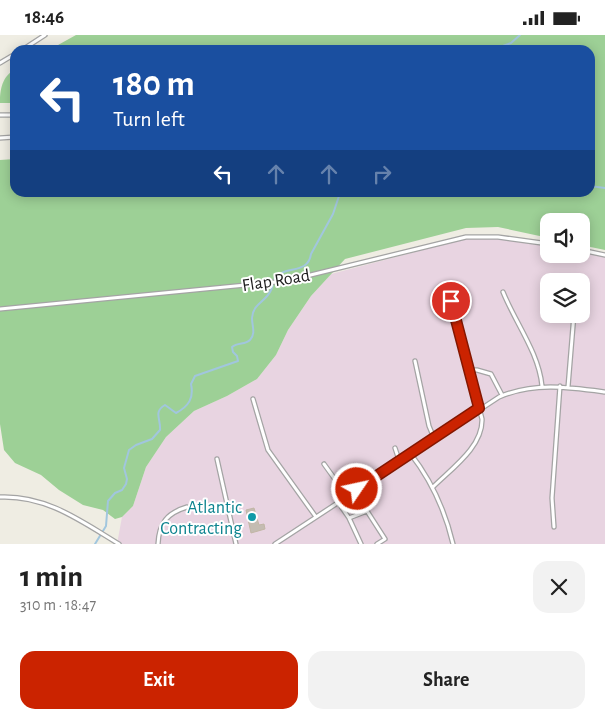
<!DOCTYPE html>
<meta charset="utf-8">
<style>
body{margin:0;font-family:"Alegreya Sans",sans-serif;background:#f2f2f2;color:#222;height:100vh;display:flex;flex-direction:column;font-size:19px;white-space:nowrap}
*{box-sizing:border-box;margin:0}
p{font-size:16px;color:#767676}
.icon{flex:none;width:28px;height:28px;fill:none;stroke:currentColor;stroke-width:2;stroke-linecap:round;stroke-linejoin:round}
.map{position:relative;height:509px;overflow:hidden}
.panel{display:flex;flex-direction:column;background:#fff;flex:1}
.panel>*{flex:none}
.hud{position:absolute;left:10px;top:10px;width:585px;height:152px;border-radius:15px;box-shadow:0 2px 12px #0003;background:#1a4fa0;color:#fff;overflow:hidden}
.fabs{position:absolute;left:540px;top:178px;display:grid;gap:10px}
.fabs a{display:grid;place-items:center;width:50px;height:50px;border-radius:10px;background:#fff;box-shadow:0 2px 12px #0003;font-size:25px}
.pin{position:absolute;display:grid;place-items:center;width:42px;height:42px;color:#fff;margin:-21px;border:2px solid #fff;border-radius:50%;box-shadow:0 1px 5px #0007}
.me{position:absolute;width:55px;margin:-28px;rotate:56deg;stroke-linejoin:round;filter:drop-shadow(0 0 4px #0008)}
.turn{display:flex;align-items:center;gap:18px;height:105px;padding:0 20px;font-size:22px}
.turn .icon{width:65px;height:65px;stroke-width:2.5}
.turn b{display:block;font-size:35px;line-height:42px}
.lanes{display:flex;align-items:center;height:48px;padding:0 20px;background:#0003;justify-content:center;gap:25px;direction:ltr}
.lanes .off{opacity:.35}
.round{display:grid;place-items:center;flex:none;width:52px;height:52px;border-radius:15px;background:#f2f2f2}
.summary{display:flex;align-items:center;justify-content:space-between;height:85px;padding:0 20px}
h1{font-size:30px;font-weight:700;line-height:38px}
.primary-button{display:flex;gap:10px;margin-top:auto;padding:10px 20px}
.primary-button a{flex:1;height:58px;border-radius:15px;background:#cb2300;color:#fff;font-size:20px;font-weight:700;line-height:58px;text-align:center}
.primary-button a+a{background:#f2f2f2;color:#222}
.status{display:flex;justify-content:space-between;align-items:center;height:35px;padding:0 25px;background:#fff;direction:ltr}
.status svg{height:14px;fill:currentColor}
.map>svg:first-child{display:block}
.industrial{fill:#e8d4e1;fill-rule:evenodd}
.forest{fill:#9dd096}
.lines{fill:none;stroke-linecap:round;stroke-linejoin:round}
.stream{stroke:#a1c6de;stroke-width:2}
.building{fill:#c4bcb2;stroke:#c1b6a5}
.lane-casing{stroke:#a4a4a4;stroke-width:5.5}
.lane{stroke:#fff;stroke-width:3}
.route-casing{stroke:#841700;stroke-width:12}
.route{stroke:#cb2300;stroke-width:9}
.culture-dot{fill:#0f9aa8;stroke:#fff;stroke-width:2}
.labels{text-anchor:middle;stroke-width:4;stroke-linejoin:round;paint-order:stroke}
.street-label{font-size:18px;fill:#1d1d1d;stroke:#fff}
.culture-label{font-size:18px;fill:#0d838f;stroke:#fff;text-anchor:end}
</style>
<div class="status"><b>18:46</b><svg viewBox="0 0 49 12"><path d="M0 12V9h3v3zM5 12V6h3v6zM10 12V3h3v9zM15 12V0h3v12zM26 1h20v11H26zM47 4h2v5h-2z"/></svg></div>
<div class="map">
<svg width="605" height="509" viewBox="0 0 605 509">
<rect width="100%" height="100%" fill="#efede3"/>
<path class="industrial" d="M481,202h15l53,9v8h32v-3l24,6v287h-488l5,-27 11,-11 13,-39 20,-30 28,-26 33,-15 30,-17 19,-24 12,-25 23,-34 20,-22 134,-35zM549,246h32v33h-32z"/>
<path class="forest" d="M76,0h529v215l-24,-5v-24h-32v17l-51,-11 -32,1 -121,31 -34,37 -23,34 -12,25 -19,24 -30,17 -33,15 -28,26 -20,30 -13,39 -11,11 -7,2 -12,-9 -20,-5 -24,-15 -18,-15 -26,-12 -11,-13 -4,-26v-264l15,-1v34h575v-143h-541z
M15,34v34h-15c0,-14 2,-26 15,-34z"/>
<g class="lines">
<path class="stream" d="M492,15l19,-7 9,-8
M590,151l15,2
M95,509l11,-18 2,-25 7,-8 7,-3 4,-6 1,-5 -3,-11 5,-18 7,-5 16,-6 8,-9c1,-11 -7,-18 5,-25l11,8c13,-7 18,-15 15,-29l4,-8 43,-15 -1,-5 -4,-4 -1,-5c6,-5 13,-2 18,-7 6,-6 2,-14 2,-22 1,-15 14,-16 19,-28 2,-3 2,-9 4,-12 10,-13 33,-3 36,-24l22,-40 7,-21"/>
</g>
<path class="building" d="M254,473l5,17 5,-1 1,5 -14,4 -5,-23z"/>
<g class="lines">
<defs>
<path id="lane" d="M22,15l23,-15
M0,28l15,-9
M0,80h15
M0,103l15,-1
M581,215l24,5
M503,257c12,30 36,61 39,94
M0,274l286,-28 180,-44h32l51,7
M415,326l14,65 5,12
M469,335h8l14,4 11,21
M568,352l6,-73
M253,364l15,51 48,67
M395,413l4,12
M410,418c22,28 35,57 43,91
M217,424l19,85
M324,429l23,32
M433,452c18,-18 50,-40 49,-68l-31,-118
M0,462c46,-2 81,24 119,47
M338,467l11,16 12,26
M349,483l18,-7 18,28 -8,5
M554,492l-2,-29 8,-112
M158,509c1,-21 9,-31 29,-37
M275,509l224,-147c35,-15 69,-10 106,-5"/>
</defs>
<use href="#lane" class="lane-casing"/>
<use href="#lane" class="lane"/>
</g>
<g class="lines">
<defs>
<path id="route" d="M357,454l122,-81 -28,-107"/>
</defs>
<use href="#route" class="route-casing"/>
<use href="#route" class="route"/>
</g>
<circle class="culture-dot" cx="252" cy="482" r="5"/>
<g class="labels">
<g class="street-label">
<text transform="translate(276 245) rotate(-9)" y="6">Flap Road</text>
</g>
<g class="culture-label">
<text x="242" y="478">Atlantic<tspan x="242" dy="21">Contracting</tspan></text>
</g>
</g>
</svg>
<div class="fabs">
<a><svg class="icon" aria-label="sound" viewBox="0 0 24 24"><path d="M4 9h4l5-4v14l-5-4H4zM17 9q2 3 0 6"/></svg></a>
<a><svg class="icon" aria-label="layers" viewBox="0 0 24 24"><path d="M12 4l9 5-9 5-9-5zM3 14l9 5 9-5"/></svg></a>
</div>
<div class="pin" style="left:451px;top:266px;background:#d93025"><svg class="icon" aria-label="arrive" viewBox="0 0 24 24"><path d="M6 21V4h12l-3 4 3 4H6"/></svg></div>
<svg class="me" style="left:357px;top:454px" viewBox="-20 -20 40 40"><circle r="17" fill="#cb2300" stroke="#fff" stroke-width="3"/><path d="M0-11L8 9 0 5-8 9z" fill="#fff"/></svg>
<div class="hud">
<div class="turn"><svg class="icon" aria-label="left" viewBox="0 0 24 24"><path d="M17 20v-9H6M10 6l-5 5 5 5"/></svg><div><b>180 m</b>Turn left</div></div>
<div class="lanes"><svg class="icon" aria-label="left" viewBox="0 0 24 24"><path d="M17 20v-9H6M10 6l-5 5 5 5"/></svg><svg class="icon off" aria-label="ahead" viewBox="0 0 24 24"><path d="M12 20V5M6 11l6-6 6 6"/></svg><svg class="icon off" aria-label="ahead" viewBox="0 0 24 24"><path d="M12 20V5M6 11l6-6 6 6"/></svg><svg class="icon off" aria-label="right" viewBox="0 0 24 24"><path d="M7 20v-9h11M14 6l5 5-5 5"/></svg></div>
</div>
</div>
<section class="panel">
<div class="summary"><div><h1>1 min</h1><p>310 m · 18:47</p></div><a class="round"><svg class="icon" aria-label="close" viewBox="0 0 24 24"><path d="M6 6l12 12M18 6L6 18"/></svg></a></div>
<div class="primary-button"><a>Exit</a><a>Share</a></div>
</section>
